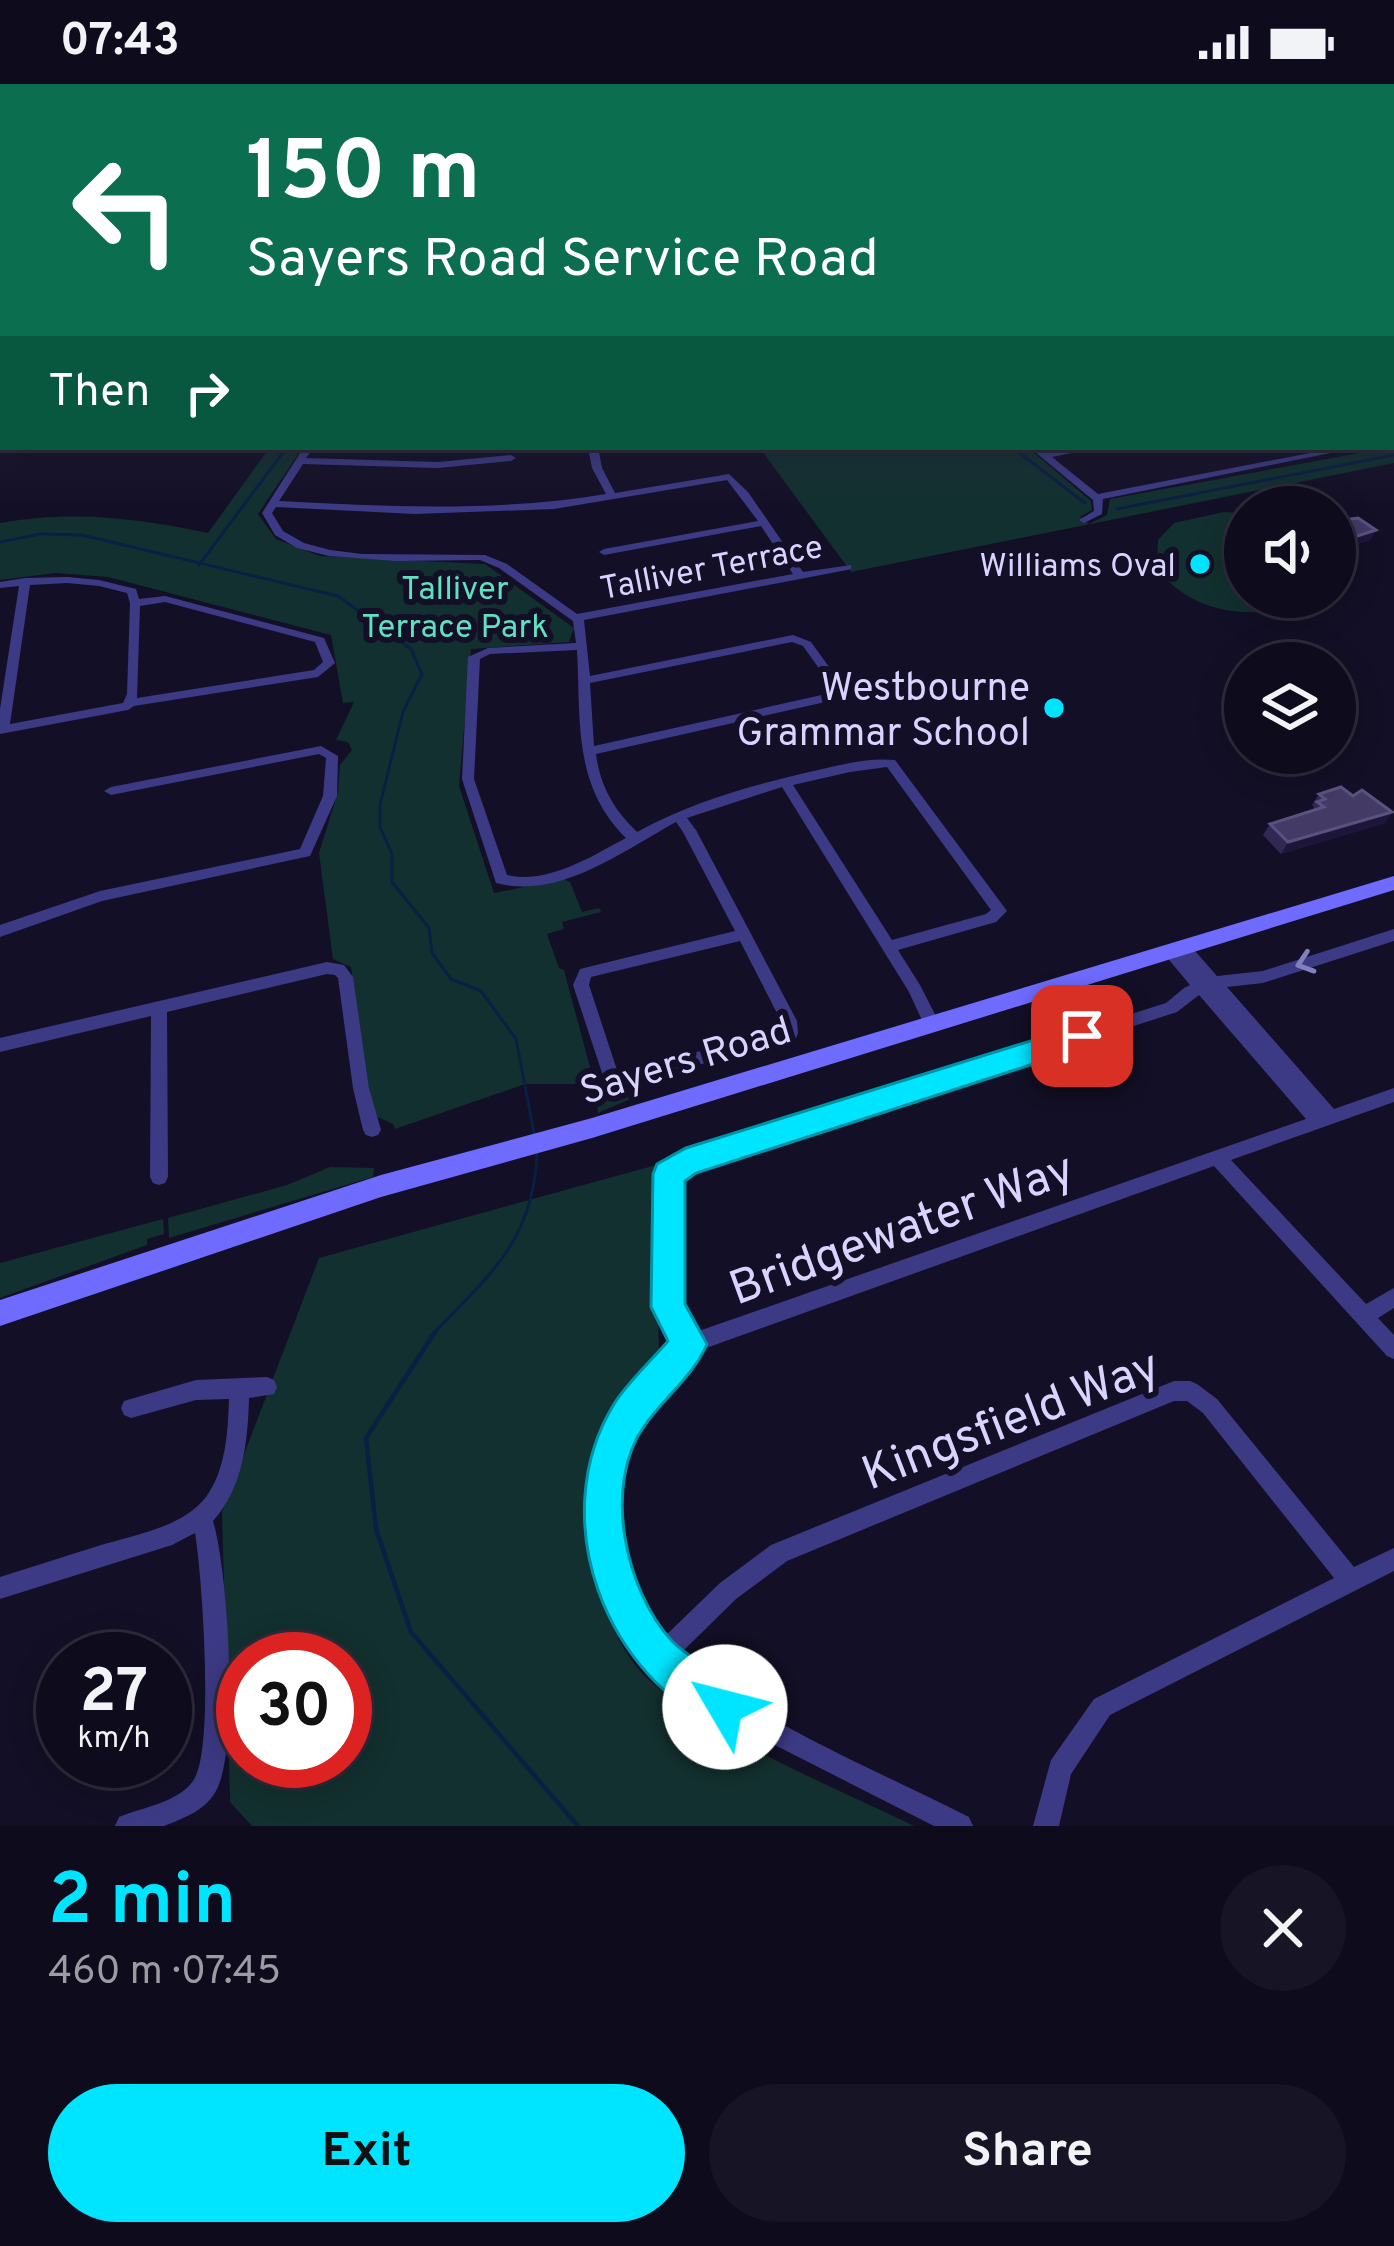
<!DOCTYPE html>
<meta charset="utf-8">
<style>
body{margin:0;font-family:Overpass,sans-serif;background:#171425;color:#f1f3f6;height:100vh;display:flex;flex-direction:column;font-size:45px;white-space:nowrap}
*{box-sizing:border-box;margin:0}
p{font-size:39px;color:#9b9ba3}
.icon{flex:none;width:66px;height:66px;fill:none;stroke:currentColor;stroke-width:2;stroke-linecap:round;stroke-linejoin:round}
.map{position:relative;height:1742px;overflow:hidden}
.drawer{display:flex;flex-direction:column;background:#0e0b1c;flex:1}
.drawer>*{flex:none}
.hud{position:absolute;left:0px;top:0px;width:1395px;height:366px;box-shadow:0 6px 30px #0003,0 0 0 3px #2e2b3b;background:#0b6e4f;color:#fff;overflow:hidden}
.buttons{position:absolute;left:1224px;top:402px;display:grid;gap:24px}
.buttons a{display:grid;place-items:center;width:132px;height:132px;border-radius:50%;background:#0e0b1c;box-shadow:0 6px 30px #0003,0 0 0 3px #2e2b3b;font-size:60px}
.speed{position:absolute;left:36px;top:1548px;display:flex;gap:24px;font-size:60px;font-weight:700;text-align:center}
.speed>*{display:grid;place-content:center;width:156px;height:156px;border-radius:50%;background:#0e0b1c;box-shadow:0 6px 30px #0003,0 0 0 3px #2e2b3b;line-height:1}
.speed small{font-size:30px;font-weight:400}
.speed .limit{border:18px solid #d22;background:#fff;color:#111}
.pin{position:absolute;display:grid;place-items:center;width:102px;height:102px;color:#fff;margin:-51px;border-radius:24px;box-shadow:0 6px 18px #0006}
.me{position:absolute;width:132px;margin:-66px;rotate:307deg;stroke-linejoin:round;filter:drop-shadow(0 0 9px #0008)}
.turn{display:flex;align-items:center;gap:42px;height:252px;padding:0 48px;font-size:54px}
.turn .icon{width:156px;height:156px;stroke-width:2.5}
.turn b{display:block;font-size:84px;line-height:102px}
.then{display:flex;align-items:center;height:114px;padding:0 48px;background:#0003;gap:24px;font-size:45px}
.round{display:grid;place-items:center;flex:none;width:126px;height:126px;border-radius:63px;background:#171425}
.summary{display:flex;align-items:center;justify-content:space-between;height:204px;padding:0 48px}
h1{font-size:72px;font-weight:700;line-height:90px;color:#00e5ff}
.primary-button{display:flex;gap:24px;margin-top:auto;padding:24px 48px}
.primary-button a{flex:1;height:138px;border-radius:72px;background:#00e5ff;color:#111;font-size:48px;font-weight:700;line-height:138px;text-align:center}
.primary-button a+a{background:#171425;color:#f1f3f6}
.status{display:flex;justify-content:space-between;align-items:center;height:84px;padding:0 60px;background:#0e0b1c;direction:ltr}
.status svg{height:33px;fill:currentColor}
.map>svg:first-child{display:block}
.green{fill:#12302f;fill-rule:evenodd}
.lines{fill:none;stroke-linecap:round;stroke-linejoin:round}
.stream-far1{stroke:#0a1f44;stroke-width:3}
.stream{stroke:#0a1f44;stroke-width:4.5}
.street{fill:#3d3a85;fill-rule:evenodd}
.secondary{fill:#6f6bff;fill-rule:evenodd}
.wall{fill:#312854}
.shaded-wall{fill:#1d163a}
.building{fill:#433a66;stroke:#5a527e;stroke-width:3}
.oneway{stroke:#837fbc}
.route{fill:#00e5ff;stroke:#0095a6;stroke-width:3}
.poi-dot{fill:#00e5ff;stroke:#130f26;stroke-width:4.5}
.labels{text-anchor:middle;stroke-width:12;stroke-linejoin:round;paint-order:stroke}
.far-poi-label{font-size:33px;fill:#d9d4ff;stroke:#130f26;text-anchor:end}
.far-street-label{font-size:33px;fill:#d9d4ff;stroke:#130f26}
.far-park-label{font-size:33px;fill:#5fe0c0;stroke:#130f26}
.poi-label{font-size:39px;fill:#d9d4ff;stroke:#130f26;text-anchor:end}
.street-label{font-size:39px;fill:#d9d4ff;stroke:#130f26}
.near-street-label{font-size:48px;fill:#d9d4ff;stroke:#130f26}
</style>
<div class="status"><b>07:43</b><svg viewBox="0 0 49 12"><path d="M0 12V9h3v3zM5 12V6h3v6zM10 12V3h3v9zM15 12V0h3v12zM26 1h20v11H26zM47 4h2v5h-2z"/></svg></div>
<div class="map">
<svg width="1394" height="1742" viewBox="0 0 1394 1742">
<rect width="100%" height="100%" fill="#130f26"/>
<path class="green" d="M1394,313v66l-543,109 -92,-125h268l64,54 1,9 -12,7 9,7 18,-9 3,-16 282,-52z
M270,363h33l-45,67 18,25 44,17 165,8 89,64 -5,14 -98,7 -12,137 35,107 69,-14 7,3 12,30 17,-4 2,4 -39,10 2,7 -17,5 12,34 5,2 31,116 19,7 28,-6 2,6 -46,20 -4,-29h-69l-130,45 -2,-5 -20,-9 -22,-148 -18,-8 -14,-106 19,-61 2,-27 12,-15 -4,-8 -12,-2 18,-38 -11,1 -12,-68 -223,-58 -52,-4 -56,7v-57c73,-13 136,-5 208,10z
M1224,428l21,1v84h68c-49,27 -122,19 -156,-29l1,-28 16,-17z
M656,1081l3,190c-39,36 -56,75 -67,127 -9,37 -3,73 8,109 7,22 16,47 30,67 43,65 210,131 284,168h-662l-22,-24 -8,-290 97,-254zM243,1575h102v102h-102z
M330,1083l44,1 -1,9 -204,61 -1,-20 119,-33z
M163,1135l1,15 -17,5v6l-147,53v-35z"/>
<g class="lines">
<path class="stream-far1" d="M1012,363l73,56
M1117,425l277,-54
M0,458l41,-8 41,1 256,61 73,53 11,25 -19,38 -23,93v22l12,27v28l37,46 3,25 19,26 30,12 35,48 18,94
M199,481l88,-118
M432,1251c57,-60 101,-93 105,-181"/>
<path class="stream" d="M435,1248l-69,106 10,91 35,103 167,194"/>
<path class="street" d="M0,223h3v4h-3z
M1392,238h2v5h-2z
M0,264h3v4h-3z
M1392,267h2v4h-2z
M1394,305v6l-2,1v-6z
M0,326h3v6h-3z
M304,363h10l-8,11 132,4 73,-7 5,3 -5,3 -73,7 -135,-4 -24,37c110,6 219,11 327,-7l-14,-26 -4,-21h10l4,21 13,25 114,-19 19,18 55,80 48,-7v4l-4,1 -263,50 6,56 203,-41 18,7 34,47 -11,11 -238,54c4,32 18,56 41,78 54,-30 112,-46 172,-60 28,-6 57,-15 86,-12l112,151 -11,11 -98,28 22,35 20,39 -2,5h-12l-17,-37 -127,-205 -95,31 9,12 101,191 1,12 -2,5 -166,46 -25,-2 -32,-97 7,-16 155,-38 -52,-99 -7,-10c-53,29 -117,78 -180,61l-34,-104 6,-122 20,-9 88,-5 -3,-22 -74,-53 -19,-8 -84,1 -67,-5 -32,-8 -22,-13 -13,-22zM727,396l31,41 -154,28 -5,3 5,3 157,-29 32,48 -216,40 -70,-50 -22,-9 -123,-1 -32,-4 -26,-7 -21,-12 -11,-18 4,-6 139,7 139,-5zM792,558l11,4 30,42 -7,6 -232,52 -4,-63zM577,566c4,69 -5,135 49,188 -34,18 -79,47 -119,37l-33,-96 6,-120 10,-5zM887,683l104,143 -5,4 -94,26 -99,-155 57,-13zM740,857l41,80 1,8 -152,41h-13l-28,-85 2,-8z
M1029,363h11l7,6 33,-6h20l-48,10 46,37 243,-47h19l-257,52 -1,15 -18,9 -5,-3 15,-9 -1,-11z
M67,493l32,3 37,9 3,10 26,-3 159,42 11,25 -17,14 -184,29 -6,4 -128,24v-25l19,-123 -19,2v-6l25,-4zM67,499l32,3 28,7 3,10 -3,91 -4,9 -113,21 20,-139zM165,518l150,40 8,20 -9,8 -177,28 3,-92z
M321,662l17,10 -1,40 -27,60 -208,45 -102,36v-12l100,-34 200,-42 23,-53 3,-38 -7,-4 -208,41 -7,-4 7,-4z
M1394,845v12l-131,42 -36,4 107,122 60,-21v14l-163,58 135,144 28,-16v20l-16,10 16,17v24l-7,-3 -173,-190 -519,186c-53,48 -79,97 -80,170 0,21 3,43 11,63 9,20 22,37 36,54l58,-56 51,-38 403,-164h16l7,3 20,15 137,168 40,-19v23l-284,144 -39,59 -12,52h-26l18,-66 43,-61 240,-121 -131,-165 -16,-12h-13l-387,160 -51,38 -57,56c81,68 195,114 290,162l4,9h-39l-171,-87 -40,-23 -37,-25 -26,-22 -9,-3c-6,-15 -18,-24 -26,-38 -8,-12 -17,-27 -21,-41 -30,-89 5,-185 73,-245l-19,-35 -2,-118 7,-21 15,-10 488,-155 18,-15 6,-3 -25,-30 -2,-4 2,-4 5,-2 6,3 2,-5h10l29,33 46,-5zM1199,911l107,124 -613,214 -15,-28 -4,-116 3,-11 7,-6 493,-160z
M327,878l17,3 9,12 16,111 12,42 -3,5 -6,2 -6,-2 -3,-5 -10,-42 -15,-110 -3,-3 -8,-1 -160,38 1,165 -3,6 -6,2 -6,-2 -3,-6 1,-161 -151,36v-14z
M267,1293l7,3 3,7 -3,7 -25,4c-1,43 -6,90 -36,123 15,49 26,224 4,268 -10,21 -33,29 -53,37h-49l4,-9c24,-10 58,-14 74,-36 22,-29 9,-207 2,-248l-23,12 -172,54v-22c33,-10 65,-21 98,-31 35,-11 84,-18 108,-49 20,-27 22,-66 23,-98l-33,1 -65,18 -7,-3 -3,-7 3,-7 72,-21z"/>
<path class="secondary" d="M1392,198l2,1v6h-2z
M1394,792v14l-802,248 -211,59 -381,129v-26l381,-125 211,-57z"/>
</g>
<path class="wall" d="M1335,437l41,9 -6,10 -21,7 -14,-9z
M1319,710l34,2 39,16 -7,11 -104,31 -18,-19 7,-11 42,-13 2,-4 -2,-2z"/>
<path class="shaded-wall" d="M1376,446l-6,10 -21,7 5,-10z
M1392,728l-7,11 -104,31 7,-12z"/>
<path class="building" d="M1358,434l18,12 -22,7 -19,-13v-3z
M1341,703l12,9 9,-6 30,22 -104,30 -18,-18 54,-17 -7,-5 8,-3 -6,-5z"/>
<defs><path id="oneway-chevron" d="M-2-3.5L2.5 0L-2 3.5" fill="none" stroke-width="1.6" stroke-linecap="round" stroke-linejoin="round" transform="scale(3)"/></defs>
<use class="oneway" href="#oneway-chevron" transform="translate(1305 879) rotate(162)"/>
<linearGradient id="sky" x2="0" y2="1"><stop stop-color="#0a0815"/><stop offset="0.42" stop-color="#333752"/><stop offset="1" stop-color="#333752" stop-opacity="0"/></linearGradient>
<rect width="1394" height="422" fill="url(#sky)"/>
<path class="route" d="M1082,941l10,3 5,8 -5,9 -396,128 -11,8v123l22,40c-13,31 -43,54 -62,81 -43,59 -20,165 27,216 23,24 61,34 74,66l-6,16 -15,6c-120,-50 -181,-211 -111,-325 14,-22 37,-43 54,-63l-17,-34 2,-133 4,-10 29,-16z"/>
<g class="poi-dot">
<circle cx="1200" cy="480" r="12"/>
<circle cx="1054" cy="624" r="12"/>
</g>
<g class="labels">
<g class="far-poi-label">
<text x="1176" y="492">Williams Oval</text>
</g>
<g class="far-street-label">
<text transform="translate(711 482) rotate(-11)" y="12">Talliver Terrace</text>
</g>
<g class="far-park-label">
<text x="455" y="515">Talliver<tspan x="455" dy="38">Terrace Park</tspan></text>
</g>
<g class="poi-label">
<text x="1030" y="616">Westbourne<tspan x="1030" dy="45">Grammar School</tspan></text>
</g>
<g class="street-label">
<text transform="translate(685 975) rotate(-17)" y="14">Sayers Road</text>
</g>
<g class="near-street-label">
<text transform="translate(901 1143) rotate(-20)" y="17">Bridgewater Way</text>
<text transform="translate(1010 1334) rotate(-21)" y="17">Kingsfield Way</text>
</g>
</g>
</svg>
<div class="buttons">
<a><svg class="icon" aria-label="sound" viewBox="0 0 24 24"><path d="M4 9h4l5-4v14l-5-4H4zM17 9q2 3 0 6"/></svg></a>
<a><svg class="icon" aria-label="layers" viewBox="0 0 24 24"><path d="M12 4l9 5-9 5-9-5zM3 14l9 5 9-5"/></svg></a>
</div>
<div class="speed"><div>27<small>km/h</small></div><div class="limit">30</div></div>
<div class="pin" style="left:1082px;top:952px;background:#d93025"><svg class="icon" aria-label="arrive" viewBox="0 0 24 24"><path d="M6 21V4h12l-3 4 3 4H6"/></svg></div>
<svg class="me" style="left:725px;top:1623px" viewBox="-20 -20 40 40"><circle r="19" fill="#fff"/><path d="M0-13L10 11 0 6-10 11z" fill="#00e5ff"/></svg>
<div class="hud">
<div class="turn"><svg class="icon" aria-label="left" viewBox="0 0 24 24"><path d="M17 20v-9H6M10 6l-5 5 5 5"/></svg><div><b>150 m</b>Sayers Road Service Road</div></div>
<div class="then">Then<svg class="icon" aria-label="right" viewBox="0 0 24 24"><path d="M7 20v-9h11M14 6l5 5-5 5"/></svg></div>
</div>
</div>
<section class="drawer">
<div class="summary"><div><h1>2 min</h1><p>460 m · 07:45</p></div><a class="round"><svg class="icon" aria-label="close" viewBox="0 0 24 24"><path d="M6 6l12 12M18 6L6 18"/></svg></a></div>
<div class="primary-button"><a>Exit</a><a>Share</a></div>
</section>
